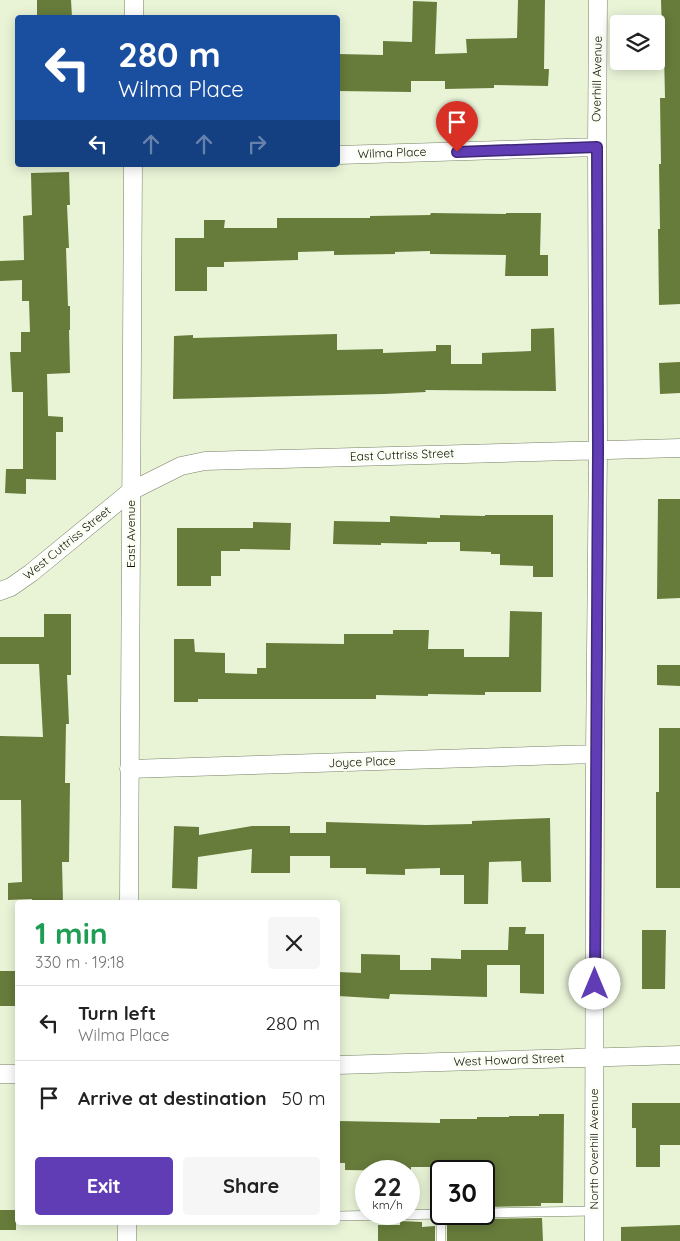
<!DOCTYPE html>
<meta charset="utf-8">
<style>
body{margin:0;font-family:Quicksand,sans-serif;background:#f6f6f6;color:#222;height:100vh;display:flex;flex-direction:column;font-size:19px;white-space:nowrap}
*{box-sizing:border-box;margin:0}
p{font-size:16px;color:#767676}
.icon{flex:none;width:28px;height:28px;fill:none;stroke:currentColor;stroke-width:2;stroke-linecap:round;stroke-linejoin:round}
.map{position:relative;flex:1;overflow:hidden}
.panel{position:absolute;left:15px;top:900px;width:325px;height:325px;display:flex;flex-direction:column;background:#fff;border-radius:5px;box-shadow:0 2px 12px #0003}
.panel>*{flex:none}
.hud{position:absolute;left:15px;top:15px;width:325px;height:152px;border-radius:5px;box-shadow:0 2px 12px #0003;background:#1a4fa0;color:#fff;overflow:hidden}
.controls{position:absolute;left:610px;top:15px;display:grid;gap:10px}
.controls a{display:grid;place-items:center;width:55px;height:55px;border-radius:5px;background:#fff;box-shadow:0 2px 12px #0003;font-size:25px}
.speed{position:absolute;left:355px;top:1160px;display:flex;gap:10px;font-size:25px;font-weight:700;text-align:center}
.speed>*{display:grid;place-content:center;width:65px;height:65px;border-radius:50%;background:#fff;box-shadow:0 2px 12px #0003;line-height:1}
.speed small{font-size:12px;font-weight:400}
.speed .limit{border:2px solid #111;border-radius:8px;background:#fff;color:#111}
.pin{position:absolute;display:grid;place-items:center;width:42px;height:42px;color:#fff;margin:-51px -21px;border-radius:50% 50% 50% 0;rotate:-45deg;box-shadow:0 0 5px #0007}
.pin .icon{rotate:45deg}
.me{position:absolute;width:55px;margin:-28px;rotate:0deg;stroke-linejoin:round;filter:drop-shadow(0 0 4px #0008)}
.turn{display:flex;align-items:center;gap:18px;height:105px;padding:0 20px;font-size:22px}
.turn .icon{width:65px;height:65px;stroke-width:2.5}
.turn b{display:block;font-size:35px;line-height:42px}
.lanes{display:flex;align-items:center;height:48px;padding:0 20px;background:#0003;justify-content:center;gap:25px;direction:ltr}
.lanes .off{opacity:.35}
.round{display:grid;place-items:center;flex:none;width:52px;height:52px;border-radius:5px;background:#f6f6f6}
.head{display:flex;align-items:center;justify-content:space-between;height:85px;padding:0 20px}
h1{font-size:30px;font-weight:700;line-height:38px;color:#1e9e55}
.primary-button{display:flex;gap:10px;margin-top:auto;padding:10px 20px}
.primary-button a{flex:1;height:58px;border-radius:5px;background:#603db5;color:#fff;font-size:20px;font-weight:700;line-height:58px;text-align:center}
.primary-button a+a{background:#f6f6f6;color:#222}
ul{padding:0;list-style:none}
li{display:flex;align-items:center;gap:15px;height:75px;padding:0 20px;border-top:1px solid #e0e0e0}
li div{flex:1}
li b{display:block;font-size:19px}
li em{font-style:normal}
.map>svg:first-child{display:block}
.building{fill:#677c3b}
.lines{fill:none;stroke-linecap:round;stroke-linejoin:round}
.lane-casing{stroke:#768065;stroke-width:10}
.street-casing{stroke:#768065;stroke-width:19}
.lane{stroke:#fff;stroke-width:9}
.street{stroke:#fff;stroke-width:18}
.route-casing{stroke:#3e2876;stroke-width:12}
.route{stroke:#603db5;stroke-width:9}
.labels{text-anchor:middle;stroke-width:5;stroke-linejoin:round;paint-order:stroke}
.street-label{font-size:12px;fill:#0c1006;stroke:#fafef3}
</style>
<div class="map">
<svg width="680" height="1241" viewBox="0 0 680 1241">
<rect width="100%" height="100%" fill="#e9f4d7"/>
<path class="building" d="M37,0h34l1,17h-35z
M518,0h27l-1,69h5l-1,17 -54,-1v3l-49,1v-8h-34v11l-73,-1v-37l45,1v-14l29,1 1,-41 24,1 -2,52 32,-1 -1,-14 51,-1z
M661,0h19v304l-21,1 -1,-76h2l-1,-65h2l-1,-66h5l-1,-47h-5v-17h3z
M69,172l1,33h-3l2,43h-3l2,58h2v24h-1l1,43 -23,1 1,42 15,1v15h-7v48l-30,-1v15l-21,-1 1,-24h17v-77h-11l-2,-40h11v-20h9l-1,-31h-7v-21l-22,1v-20l24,-1 -1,-44 9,-1 -1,-42z
M431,213l75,1v-1h35l-1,42h8v21h-43l1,-21 -76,-1v-3l-35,1v2l-61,1v-4l-36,1v8l-74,2v5h-17v24h-32v-53h29v-18h21l-1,8h53v-10h93v-2l60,-1z
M554,328l2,63 -131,-1 1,2 -42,2 -211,5 1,-63 19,-1v3l144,-4v16l46,-1v4l53,-2v-6h15v19h31v-11l49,-2v-22z
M680,362v31l-20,1 -1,-31z
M658,499h22v99l-23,1z
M440,515l45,1v-1h68v62h-20v-11l-33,-1v-11h-9v-2l-31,-1v-9h-33v2l-46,-1v2l-48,-1 1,-23 56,1v-6l50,2z
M253,522l38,1 -1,27 -50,-1v2h-19v25h-10v10h-34v-58h76z
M510,611l32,1 -1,80h-56v3l-57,-1v2l-52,-1v4h-178v3h-24v-63h20l1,13 30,1v20l32,1v-6h9v-25l78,1v-10h49v-4h36l-1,19h36v8h45z
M44,614h27v61h-4l2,49h-3l-1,59h5l-1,79h-7l1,40h-31v-3l-24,1v-17l14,-1 -1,-82h-21v-64l43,1 -4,-73h-39v-27h44z
M657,665h23v21l-23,-1z
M659,728h21v160h-24v-96h3z
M550,818l1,64h-29l-1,-21 -32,1 -1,42h-24v-29h-24v-7l-35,1v6l-39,-1v-6h-36v-12h-40v17h-39l1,-24 -54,8 -1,32 -25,-1 2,-62 25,1v8l53,-9h38v7h36v-11l100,3 46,-1v-3z
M509,927h17l-1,7h19v60l-24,-1v-28h-33v32l-97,-3 -1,5 -51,-3v-24l23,1v-19l39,1v15h31v-12l30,1v-9h47z
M642,930h24l-1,59h-23z
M0,971h18v35h-18z
M632,1103h48v42h-20v22h-24v-39h-4z
M539,1114h25l-1,89h-22v3l-57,1v-36h-39v-4h-34v4l-66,-1v-7h-7v-42l102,2v-4h37v-2h32v-1h30z
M0,1210h16v20h-16z
M542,1218l1,23h-96v-16l37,-2v-4z
M400,1221l22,1v5l13,-1v15h-57v-16h22z
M680,1225v16h-59v-14z"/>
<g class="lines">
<defs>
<path id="lane" d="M484,1213l110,-2
M338,1216l106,-2
M441,1241v-27"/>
<path id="street" d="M134,18v-18
M338,155l259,-8
M0,591l11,-4 20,-14 100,-82 50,-25 24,-5 475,-13
M129,769l466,-15
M129,902l4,-737
M338,1065l342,-10
M0,1074h18
M127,1241v-19
M594,1241l1,-487 3,-304 -1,-303 1,-147"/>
</defs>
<use href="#lane" class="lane-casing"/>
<use href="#street" class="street-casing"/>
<use href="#lane" class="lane"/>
<use href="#street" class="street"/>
</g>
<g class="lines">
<defs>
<path id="route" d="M457,152l140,-5 1,303 -3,534"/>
</defs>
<use href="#route" class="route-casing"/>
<use href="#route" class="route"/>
</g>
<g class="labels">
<g class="street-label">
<text transform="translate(597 79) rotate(-89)" y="4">Overhill Avenue</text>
<text transform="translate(392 153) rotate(-2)" y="4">Wilma Place</text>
<text transform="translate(402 455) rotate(-2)" y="4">East Cuttriss Street</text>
<text transform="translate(131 534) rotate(-90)" y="4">East Avenue</text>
<text transform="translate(67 543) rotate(-39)" y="4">West Cuttriss Street</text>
<text transform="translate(362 762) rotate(-2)" y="4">Joyce Place</text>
<text transform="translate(509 1060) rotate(-2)" y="4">West Howard Street</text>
<text transform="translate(594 1149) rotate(-90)" y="4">North Overhill Avenue</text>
</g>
</g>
</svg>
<div class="controls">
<a><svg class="icon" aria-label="layers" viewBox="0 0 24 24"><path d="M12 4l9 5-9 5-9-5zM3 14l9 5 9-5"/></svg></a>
</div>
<div class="speed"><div>22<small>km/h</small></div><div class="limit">30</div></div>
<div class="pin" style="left:457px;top:152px;background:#d93025"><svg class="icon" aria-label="arrive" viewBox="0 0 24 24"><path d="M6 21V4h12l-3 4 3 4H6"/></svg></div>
<svg class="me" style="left:595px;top:984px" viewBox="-20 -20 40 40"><circle r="19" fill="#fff"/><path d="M0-13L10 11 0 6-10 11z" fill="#603db5"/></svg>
<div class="hud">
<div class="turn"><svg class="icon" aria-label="left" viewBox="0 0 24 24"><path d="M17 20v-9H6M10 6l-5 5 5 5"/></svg><div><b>280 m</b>Wilma Place</div></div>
<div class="lanes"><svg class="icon" aria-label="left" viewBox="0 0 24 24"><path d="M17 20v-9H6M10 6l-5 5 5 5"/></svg><svg class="icon off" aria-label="ahead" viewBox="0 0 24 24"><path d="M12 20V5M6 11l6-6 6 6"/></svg><svg class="icon off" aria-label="ahead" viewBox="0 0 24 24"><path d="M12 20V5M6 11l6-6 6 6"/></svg><svg class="icon off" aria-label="right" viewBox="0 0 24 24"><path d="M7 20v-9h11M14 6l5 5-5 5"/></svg></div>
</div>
<section class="panel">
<div class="head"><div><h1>1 min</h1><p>330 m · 19:18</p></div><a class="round"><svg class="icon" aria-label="close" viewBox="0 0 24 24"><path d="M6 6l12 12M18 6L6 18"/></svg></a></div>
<ul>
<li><svg class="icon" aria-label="left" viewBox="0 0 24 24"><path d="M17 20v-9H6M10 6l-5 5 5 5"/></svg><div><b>Turn left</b><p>Wilma Place</p></div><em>280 m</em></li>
<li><svg class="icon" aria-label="arrive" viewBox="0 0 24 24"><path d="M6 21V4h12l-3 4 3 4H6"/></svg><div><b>Arrive at destination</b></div><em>50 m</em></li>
</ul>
<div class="primary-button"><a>Exit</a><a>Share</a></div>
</section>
</div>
